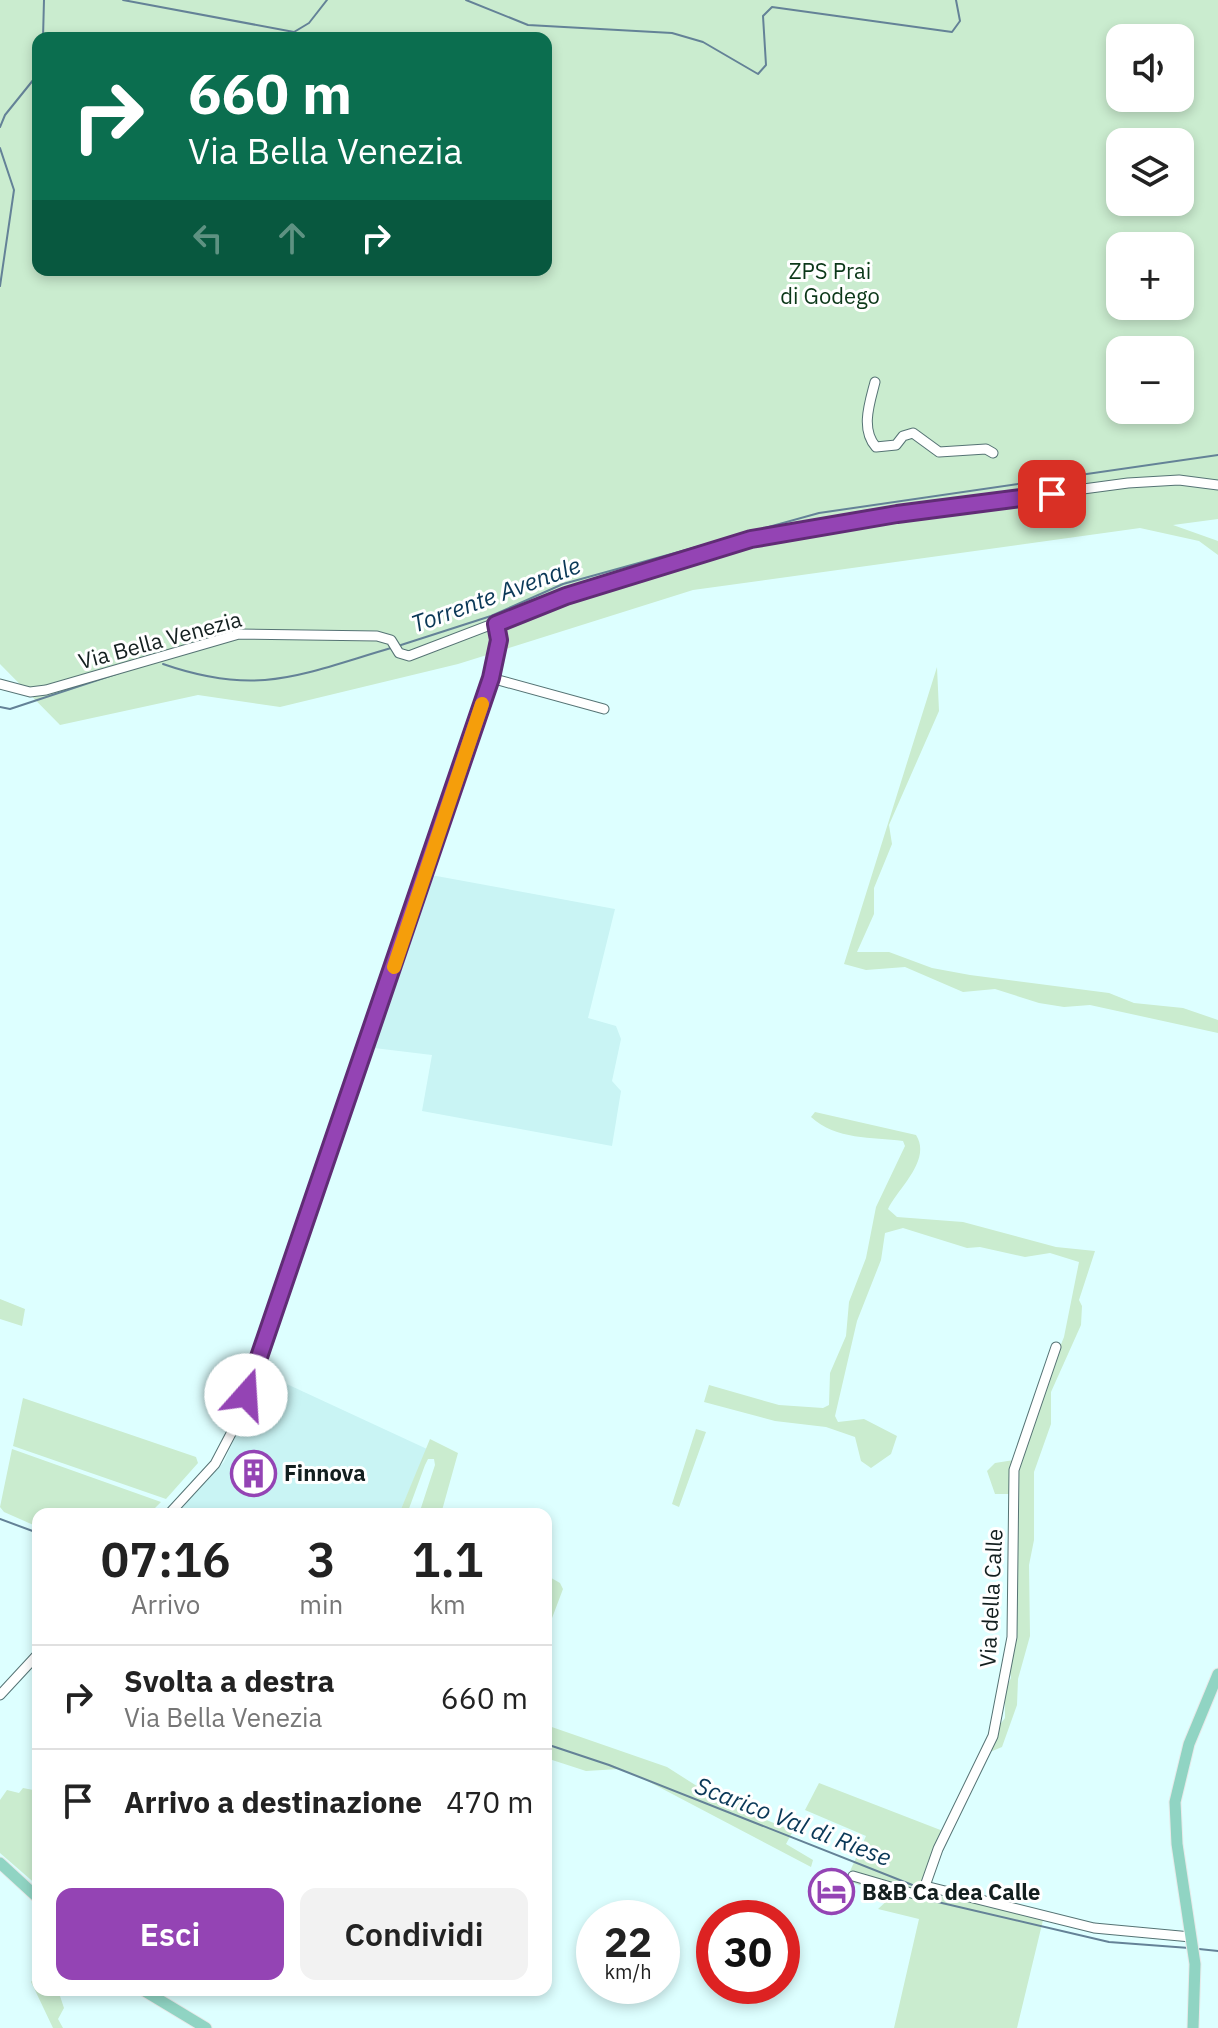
<!DOCTYPE html>
<html lang="it">
<meta charset="utf-8">
<style>
body{margin:0;font-family:"IBM Plex Sans",sans-serif;background:#f2f2f2;color:#222;height:100vh;display:flex;flex-direction:column;font-size:30px;white-space:nowrap}
*{box-sizing:border-box;margin:0}
p{font-size:26px;color:#767676}
.icon{flex:none;width:44px;height:44px;fill:none;stroke:currentColor;stroke-width:2;stroke-linecap:round;stroke-linejoin:round}
.map{position:relative;flex:1;overflow:hidden}
.panel{position:absolute;left:32px;top:1508px;width:520px;height:488px;display:flex;flex-direction:column;background:#fff;border-radius:16px;box-shadow:0 4px 12px #0003}
.panel>*{flex:none}
.guide{position:absolute;left:32px;top:32px;width:520px;height:244px;border-radius:16px;box-shadow:0 4px 12px #0003;background:#0b6e4f;color:#fff;overflow:hidden}
.fabs{position:absolute;left:1106px;top:24px;display:grid;gap:16px}
.fabs a{display:grid;place-items:center;width:88px;height:88px;border-radius:16px;background:#fff;box-shadow:0 4px 12px #0003;font-size:40px}
.speed{position:absolute;left:576px;top:1900px;display:flex;gap:16px;font-size:40px;font-weight:700;text-align:center}
.speed>*{display:grid;place-content:center;width:104px;height:104px;border-radius:50%;background:#fff;box-shadow:0 4px 12px #0003;line-height:1}
.speed small{font-size:20px;font-weight:400}
.speed .limit{border:12px solid #d22;background:#fff;color:#111}
.pin{position:absolute;display:grid;place-items:center;width:68px;height:68px;color:#fff;margin:-34px;border-radius:16px;box-shadow:0 4px 12px #0006}
.me{position:absolute;width:88px;margin:-44px;rotate:19deg;stroke-linejoin:round;filter:drop-shadow(0 0 6px #0008)}
.turn{display:flex;align-items:center;gap:28px;height:168px;padding:0 24px;font-size:36px}
.turn .icon{width:104px;height:104px;stroke-width:2.5}
.turn b{display:block;font-size:56px;line-height:68px}
.lanes{display:flex;align-items:center;height:76px;padding:0 24px;background:#0003;justify-content:center;gap:40px;direction:ltr}
.lanes .off{opacity:.35}
.eta{display:flex;justify-content:space-evenly;align-items:center;height:136px;text-align:center}
.eta b{font-size:48px;font-weight:600;line-height:56px}
.primary-button{display:flex;gap:16px;margin-top:auto;padding:16px 24px}
.primary-button a{flex:1;height:92px;border-radius:16px;background:#9444b4;color:#fff;font-size:32px;font-weight:600;line-height:92px;text-align:center}
.primary-button a+a{background:#f2f2f2;color:#222}
ul{padding:0;list-style:none}
li{display:flex;align-items:center;gap:24px;height:104px;padding:0 24px;border-top:2px solid #e0e0e0}
li div{flex:1}
li b{display:block;font-size:30px}
li em{font-style:normal}
.map>svg:first-child{display:block}
.built{fill:#c9f4f4}
.green{fill:#caeccf;fill-rule:evenodd}
.lines{fill:none;stroke-linecap:round;stroke-linejoin:round}
.stream{stroke:#648297;stroke-width:2}
.minor-casing{stroke:#557374;stroke-width:11}
.major-casing{stroke:#e7e9e9;stroke-width:13}
.minor{stroke:#fff;stroke-width:9}
.major{stroke:#90d4c3;stroke-width:11}
.route-casing{stroke:#602c75;stroke-width:20}
.route{stroke:#9444b4;stroke-width:14}
.slow{stroke:#f59e0b;stroke-width:14}
.labels{text-anchor:middle;stroke-width:6;stroke-linejoin:round;paint-order:stroke}
.park-label{font-size:22px;fill:#0c3819;stroke:#fff}
.street-label{font-size:22px;fill:#131f1f;stroke:#fff}
.poi-label{font-size:22px;font-weight:bold;fill:#131f1f;stroke:#fff;text-anchor:start}
.water-label{font-size:24px;font-style:italic;fill:#0a3857;stroke:#fff}
</style>
<div class="map">
<svg width="1218" height="2028" viewBox="0 0 1218 2028">
<rect width="100%" height="100%" fill="#dff"/>
<path class="built" d="M431,875l184,34 -27,109 28,8 5,13 -9,42 9,10 -9,55 -190,-35 10,-56 -58,-7z
M263,1373l164,76 -28,65h-223l48,-52z"/>
<path class="green" d="M0,0h1218v519l-45,6 45,16v14l-19,-14 -59,-13 -447,62 -235,74 -178,43 -82,-12 -138,30 -60,-61zM38,38h508v232h-508zM1120,38h60v60h-60zM1120,142h60v60h-60zM1120,246h60v60h-60zM1120,350h60v60h-60z
M937,667l2,44 -50,114 3,19 -18,44v26l-17,38h32l43,16 38,7 139,18 25,10 49,5 35,12v13l-128,-28 -26,2 -25,-4 -44,-14 -32,3 -58,-25 -39,3 -22,-6z
M815,1112l101,23c16,25 -18,53 -28,74l9,8 66,5 93,25 39,4 -16,49 3,6 -1,19 -30,67v32l-17,48v68l-5,25 1,71 -12,43 -1,26 -15,42 -12,5 -2,-12 17,-22v-28l6,-12 -2,-12 9,-70 -3,-39 4,-53 -6,-10h-18l-8,-23 8,-8 19,-3 50,-123 15,-75 -29,-9 -25,4 -45,-10 -13,1 -64,-20 -18,5 -4,27 -24,61 -22,95 3,6 26,-3 33,17 -6,18 -20,14 -10,-7 -6,-24 -29,-10 -51,-6 -71,-19 5,-17 70,20 44,3 6,-3 1,-32 16,-37 3,-34 17,-44 10,-51 29,-61 -2,-5c-31,-4 -67,-1 -92,-24z
M0,1299l25,10 -3,17 -22,-7z
M23,1398l173,59 2,6 -32,36 -153,-53z
M696,1429l10,3 -27,75 -7,-3z
M430,1439l28,14 -17,61h-22l16,-49 -1,-6h-6l-3,6 -18,49h-8z
M12,1449l149,53 -12,12h-111v13l-34,-15 -4,-5z
M546,1575l14,8 3,6 -17,45z
M546,1725l121,42 33,21 38,13 26,18 29,12 -7,13 27,16 -2,7 -173,-91 -19,-7 -33,2 -40,-13z
M819,1783l124,48 5,-10 -29,71 125,24 -27,112h-123l25,-109 -41,-10 13,-12 -45,-17 20,-44 -61,-26z
M23,1788l15,3v95l-38,-33v-53l7,-10 12,3z
M38,1972v18h20l6,18 -6,11 5,9h-10l-19,-40 -3,-6z"/>
<g class="lines">
<path class="stream" d="M123,0l171,32 15,-9 18,-23
M466,0l62,25 144,8 31,9 55,32 8,-9 -3,-49 9,-9 180,25 8,-11 -4,-21
M43,38l1,-38
M0,127l5,-12 33,-41
M0,148l14,42 -14,96
M401,645l90,-29 72,-32 256,-71 399,-58
M163,664c95,33 136,11 228,-16
M0,707l10,2 109,-36
M0,1519l38,14
M546,1744l63,21 311,123
M924,1893l5,7 180,42 80,6
M1199,1949l19,2"/>
<defs>
<path id="minor" d="M875,382c-5,20 -15,47 1,65l20,-2 7,-9 10,-3 26,19 47,-3 7,4
M491,678l113,31
M0,684l30,8 16,-2 193,-56 138,2 14,4 8,13 10,3 157,-60 185,-57 146,-25 231,-31 51,-3 39,5
M1056,1347l-42,123 -2,167 -19,99 -55,113 -13,37 169,42 97,9
M169,1514l46,-50 21,-40 255,-746 8,-38 -3,-16
M0,1695l38,-41
M853,1876l65,19 10,-7"/>
<path id="major" d="M0,1863l38,35
M143,1990l63,38
M1193,2028l2,-64 -18,-120 -2,-42 14,-58 29,-70"/>
</defs>
<use href="#minor" class="minor-casing"/>
<use href="#major" class="major-casing"/>
<use href="#minor" class="minor"/>
<use href="#major" class="major"/>
</g>
<g class="lines">
<defs>
<path id="route" d="M246,1395l245,-717 8,-38 -3,-16 70,-28 185,-57 146,-25 155,-20"/>
</defs>
<use href="#route" class="route-casing"/>
<use href="#route" class="route"/>
<path class="slow" d="M394,967l88,-263"/>
</g>
<defs>
<symbol id="building-ring" viewBox="-11 -11 22 22"><circle r="9.5" fill="#fff" stroke="#9444b4" stroke-width="1.5"/><path d="M-4-6H4V6H1V3H-1V6H-4ZM-2.5-4.3h1.7v1.8h-1.7ZM.8-4.3h1.7v1.8H.8ZM-2.5-1h1.7V.8h-1.7ZM.8-1h1.7V.8H.8Z" fill="#9444b4"/></symbol>
<symbol id="hotel-ring" viewBox="-11 -11 22 22"><circle r="9.5" fill="#fff" stroke="#9444b4" stroke-width="1.5"/><path d="M-6-4.5h1.5V1H6V5H4.5V3h-9V5H-6ZM-4 0a1.8 1.8 0 1 1 3.6 0ZM.5 0V-2.5h3Q6-2.5 6 0Z" fill="#9444b4"/></symbol>
</defs>
<g fill-rule="evenodd">
<use href="#building-ring" x="228" y="1448" width="51" height="51"/>
<use href="#hotel-ring" x="806" y="1866" width="51" height="51"/>
</g>
<g class="labels">
<g class="park-label">
<text x="830" y="279">ZPS Prai<tspan x="830" dy="25">di Godego</tspan></text>
</g>
<g class="street-label">
<text transform="translate(160 640) rotate(-15)" y="8">Via Bella Venezia</text>
<text transform="translate(991 1598) rotate(-87)" y="8">Via della Calle</text>
</g>
<g class="poi-label">
<text x="284" y="1481">Finnova</text>
<text x="862" y="1900">B&amp;B Ca dea Calle</text>
</g>
<g class="water-label">
<text transform="translate(496 595) rotate(-20)" y="8">Torrente Avenale</text>
<text transform="translate(793 1822) rotate(21)" y="8">Scarico Val di Riese</text>
</g>
</g>
</svg>
<div class="fabs">
<a><svg class="icon" aria-label="sound" viewBox="0 0 24 24"><path d="M4 9h4l5-4v14l-5-4H4zM17 9q2 3 0 6"/></svg></a>
<a><svg class="icon" aria-label="layers" viewBox="0 0 24 24"><path d="M12 4l9 5-9 5-9-5zM3 14l9 5 9-5"/></svg></a>
<a>+</a>
<a>−</a>
</div>
<div class="speed"><div>22<small>km/h</small></div><div class="limit">30</div></div>
<div class="pin" style="left:1052px;top:494px;background:#d93025"><svg class="icon" aria-label="arrive" viewBox="0 0 24 24"><path d="M6 21V4h12l-3 4 3 4H6"/></svg></div>
<svg class="me" style="left:246px;top:1395px" viewBox="-20 -20 40 40"><circle r="19" fill="#fff"/><path d="M0-13L10 11 0 6-10 11z" fill="#9444b4"/></svg>
<div class="guide">
<div class="turn"><svg class="icon" aria-label="right" viewBox="0 0 24 24"><path d="M7 20v-9h11M14 6l5 5-5 5"/></svg><div><b>660 m</b>Via Bella Venezia</div></div>
<div class="lanes"><svg class="icon off" aria-label="left" viewBox="0 0 24 24"><path d="M17 20v-9H6M10 6l-5 5 5 5"/></svg><svg class="icon off" aria-label="ahead" viewBox="0 0 24 24"><path d="M12 20V5M6 11l6-6 6 6"/></svg><svg class="icon" aria-label="right" viewBox="0 0 24 24"><path d="M7 20v-9h11M14 6l5 5-5 5"/></svg></div>
</div>
<section class="panel">
<div class="eta">
<div><b>07:16</b><p>Arrivo</p></div>
<div><b>3</b><p>min</p></div>
<div><b>1.1</b><p>km</p></div>
</div>
<ul>
<li><svg class="icon" aria-label="right" viewBox="0 0 24 24"><path d="M7 20v-9h11M14 6l5 5-5 5"/></svg><div><b>Svolta a destra</b><p>Via Bella Venezia</p></div><em>660 m</em></li>
<li><svg class="icon" aria-label="arrive" viewBox="0 0 24 24"><path d="M6 21V4h12l-3 4 3 4H6"/></svg><div><b>Arrivo a destinazione</b></div><em>470 m</em></li>
</ul>
<div class="primary-button"><a>Esci</a><a>Condividi</a></div>
</section>
</div>
